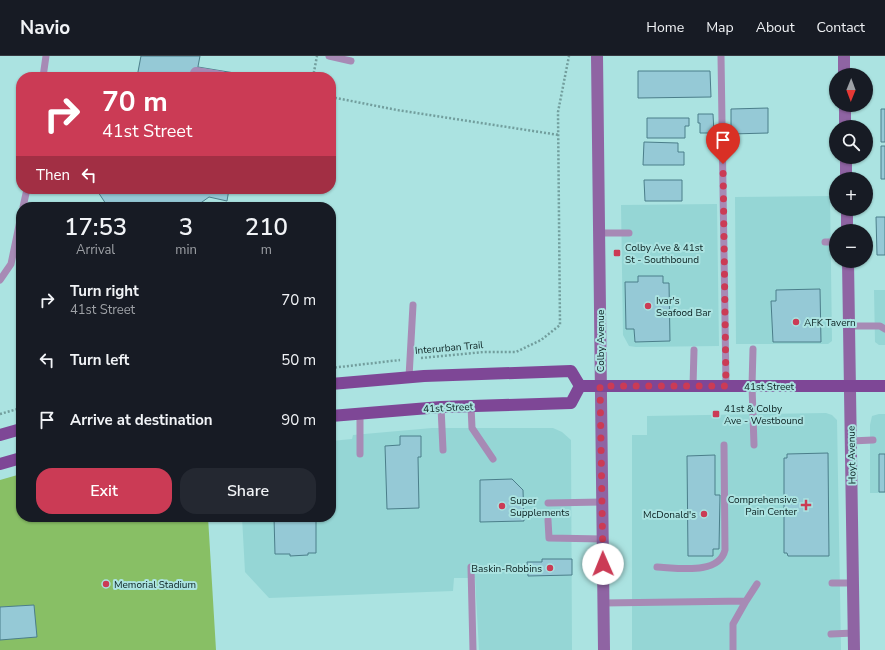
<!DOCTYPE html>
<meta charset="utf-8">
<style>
body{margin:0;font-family:"Nunito Sans",sans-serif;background:#242831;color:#f1f3f6;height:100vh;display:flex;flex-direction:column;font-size:15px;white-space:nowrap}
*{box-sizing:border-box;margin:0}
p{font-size:13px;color:#9ea1a6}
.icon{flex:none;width:22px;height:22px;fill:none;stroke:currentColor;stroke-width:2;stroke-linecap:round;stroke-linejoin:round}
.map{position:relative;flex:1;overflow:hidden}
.sheet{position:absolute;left:16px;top:146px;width:320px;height:320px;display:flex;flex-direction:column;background:#171b24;border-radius:16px;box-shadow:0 1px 3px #0004}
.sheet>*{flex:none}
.guide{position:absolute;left:16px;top:16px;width:320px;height:122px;border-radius:16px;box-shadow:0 1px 3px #0004;background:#cb3b55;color:#fff;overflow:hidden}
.needle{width:26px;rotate:181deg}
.controls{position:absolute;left:829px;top:12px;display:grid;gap:8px}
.controls a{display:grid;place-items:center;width:44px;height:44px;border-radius:50%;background:#171b24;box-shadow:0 1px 3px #0004;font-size:20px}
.pin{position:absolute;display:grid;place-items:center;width:34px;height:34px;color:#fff;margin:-41px -17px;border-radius:50% 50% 50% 0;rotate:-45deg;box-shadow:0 0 4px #0007}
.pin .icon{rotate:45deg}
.me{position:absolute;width:44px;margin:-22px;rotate:359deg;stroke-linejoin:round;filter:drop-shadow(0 0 3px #0008)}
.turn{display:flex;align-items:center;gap:14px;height:84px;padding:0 20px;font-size:18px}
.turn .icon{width:52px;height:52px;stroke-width:2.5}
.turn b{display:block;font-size:28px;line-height:34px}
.then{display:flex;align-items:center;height:38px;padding:0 20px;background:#0003;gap:8px;font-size:15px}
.eta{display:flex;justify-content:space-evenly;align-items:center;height:68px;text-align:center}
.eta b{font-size:24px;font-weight:600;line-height:28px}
.primary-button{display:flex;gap:8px;margin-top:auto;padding:8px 20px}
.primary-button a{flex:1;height:46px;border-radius:16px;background:#cb3b55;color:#fff;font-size:16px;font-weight:600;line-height:46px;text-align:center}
.primary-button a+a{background:#242831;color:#f1f3f6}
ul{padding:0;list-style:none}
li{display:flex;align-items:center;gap:12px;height:60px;padding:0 20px}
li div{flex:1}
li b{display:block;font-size:15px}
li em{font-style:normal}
header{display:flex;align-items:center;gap:24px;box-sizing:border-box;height:56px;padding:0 20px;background:#171b24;border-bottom:1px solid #363941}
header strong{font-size:19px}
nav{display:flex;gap:22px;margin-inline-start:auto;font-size:14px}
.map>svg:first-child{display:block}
.built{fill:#95d6d5}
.green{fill:#88bf65}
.building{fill:#95c9d6;stroke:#4b7e8a}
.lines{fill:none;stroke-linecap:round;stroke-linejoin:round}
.path{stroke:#729e9d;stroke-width:2.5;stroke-dasharray:2 2;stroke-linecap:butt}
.lane{stroke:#a78ab5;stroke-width:7}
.street{stroke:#a78ab5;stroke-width:12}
.secondary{stroke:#8f64a3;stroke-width:12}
.primary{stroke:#7e4796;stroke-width:12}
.route{stroke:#cb3b55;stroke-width:7;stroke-dasharray:0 12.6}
.poi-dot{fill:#cb3b55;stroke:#abe3e1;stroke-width:1.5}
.labels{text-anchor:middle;stroke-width:4;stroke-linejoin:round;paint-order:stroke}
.poi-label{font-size:10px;fill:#0b2121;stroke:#abe3e1;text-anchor:start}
.street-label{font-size:10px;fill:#0b2121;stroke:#abe3e1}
</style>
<header>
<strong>Navio</strong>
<nav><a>Home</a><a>Map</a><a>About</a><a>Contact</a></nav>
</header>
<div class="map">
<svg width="885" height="594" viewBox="0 0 885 594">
<rect width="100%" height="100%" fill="#abe3e1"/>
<path class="built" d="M830,140l2,145 -4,3h-92l-1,-147z
M717,148l2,142 -83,1 -7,-1 -6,-11 -2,-130z
M874,234h11v55h-6l-4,-3z
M826,357l6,2 5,5 4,230h-209v-215h15v-19z
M879,358h6v79h-15v-68l2,-9z
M432,372h121l9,4 9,8 1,210h-93l-4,-72h-21l-1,13 -184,7 -24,-26 -3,-55h89v-76l21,-2 1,-4z"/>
<path class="green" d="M21,418v43h187l8,133h-216v-170z"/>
<path class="building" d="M141,0h59l-4,21h-59z
M198,11l61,10h-63z
M638,15h72l1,26 -73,1z
M768,52v25l-37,1v-25z
M881,53h4v33h-4z
M698,58h15l1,19h-14v-10h-2z
M647,62h42v8h-4v12h-38z
M644,86l34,1v9h6v13h-41z
M881,90h4v33h-4z
M644,124h38v21h-37z
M96,133h133l-2,12 -18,-4 -14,10h-87z
M876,161h9v38h-8z
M638,220h25v7h6l1,58 -35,1 -1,-13h-8l-1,-47h13z
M820,233l1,53h-48l-2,-41h5v-11z
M400,380h21v21h-3l1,51 -32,1 -2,-63 15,-1z
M828,397l1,103h-41l-1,-3h-3v-95h3v-4z
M879,398h6v38h-6z
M715,399v40h5l-1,54h-6v7h-25l-1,-100z
M512,423l11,11 1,31 -44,1v-42z
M274,461h42v36h-8v2l-18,1v-2h-15z
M542,503h30v16l-44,1 -1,-14h15z
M34,549l3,32 -37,3v-33z"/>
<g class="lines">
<path class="path" d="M313,21l4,-21
M331,41l66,13 162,25
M421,302l63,-6h32l25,-12 19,-15 -2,-213 11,-56
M331,312l69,-8
M0,358l21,-6"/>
<path class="lane" d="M329,0l22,5
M721,0l5,330
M43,21l3,-21
M23,151l4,-18
M599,177h30
M825,186h11
M0,224l11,-16 10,-48
M849,270h31l5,3
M753,293l-1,37 2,59
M409,321l4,-72
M693,330l1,-36
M471,350l1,22 21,31
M441,351l2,43
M360,358v40
M851,385l22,-1
M548,447l54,-1
M548,464l1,18 54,1
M471,511l2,83
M657,511c22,1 62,8 68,-17l-1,-105
M832,527h21
M746,545l11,-17
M603,547l143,-2 -13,23v26
M831,578l23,-1"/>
<path class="street" d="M196,17l25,4"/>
<path class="secondary" d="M597,0l7,594
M844,0v19
M845,49v22
M846,101v22
M847,153v22
M848,205l6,389"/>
<path class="primary" d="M331,328l93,-8 147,-5 9,15
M580,330h305
M331,360l110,-9 130,-4 9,-17
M0,379l21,-6
M0,408l21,-6"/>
</g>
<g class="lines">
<path class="route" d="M603,508l-3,-178h126l-3,-222"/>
</g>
<g class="poi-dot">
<rect x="613" y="193" width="8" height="8" rx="2"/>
<circle cx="648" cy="250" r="4"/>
<circle cx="796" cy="266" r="4"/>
<rect x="712" y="354" width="8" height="8" rx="2"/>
<path d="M804 443h4v4h4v4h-4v4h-4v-4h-4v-4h4z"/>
<circle cx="502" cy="450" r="4"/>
<circle cx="704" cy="458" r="4"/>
<circle cx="550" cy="512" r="4"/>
<circle cx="106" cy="528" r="4"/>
</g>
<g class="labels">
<g class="poi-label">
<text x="625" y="195">Colby Ave &amp; 41st<tspan x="625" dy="12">St - Southbound</tspan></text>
<text x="656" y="248">Ivar's<tspan x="656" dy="12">Seafood Bar</tspan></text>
<text x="804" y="270">AFK Tavern</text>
<text x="724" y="356">41st &amp; Colby<tspan x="724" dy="12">Ave - Westbound</tspan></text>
<text x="797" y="447" text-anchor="end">Comprehensive<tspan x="797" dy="12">Pain Center</tspan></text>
<text x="510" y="448">Super<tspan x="510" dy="12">Supplements</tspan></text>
<text x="696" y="462" text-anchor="end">McDonald's</text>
<text x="542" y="516" text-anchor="end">Baskin-Robbins</text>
<text x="114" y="532">Memorial Stadium</text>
</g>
<g class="street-label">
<text transform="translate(600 285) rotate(-90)" y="4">Colby Avenue</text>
<text transform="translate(449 291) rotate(-5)" y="4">Interurban Trail</text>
<text x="769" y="334">41st Street</text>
<text transform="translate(448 351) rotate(-3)" y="4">41st Street</text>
<text transform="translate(851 399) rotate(-91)" y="4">Hoyt Avenue</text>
</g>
</g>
</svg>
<div class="controls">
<a><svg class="needle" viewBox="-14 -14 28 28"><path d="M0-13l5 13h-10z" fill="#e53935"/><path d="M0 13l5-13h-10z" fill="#9ea1a6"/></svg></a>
<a><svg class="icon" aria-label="search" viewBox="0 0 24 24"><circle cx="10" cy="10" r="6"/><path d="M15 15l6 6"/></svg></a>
<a>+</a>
<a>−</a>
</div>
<div class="pin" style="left:723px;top:108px;background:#d93025"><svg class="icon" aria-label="arrive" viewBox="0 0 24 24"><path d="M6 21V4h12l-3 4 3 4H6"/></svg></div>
<svg class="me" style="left:603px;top:508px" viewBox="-20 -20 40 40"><circle r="19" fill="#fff"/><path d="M0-13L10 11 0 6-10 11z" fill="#cb3b55"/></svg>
<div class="guide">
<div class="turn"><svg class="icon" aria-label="right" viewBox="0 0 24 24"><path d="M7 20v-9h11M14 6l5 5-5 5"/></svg><div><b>70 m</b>41st Street</div></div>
<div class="then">Then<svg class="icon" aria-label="left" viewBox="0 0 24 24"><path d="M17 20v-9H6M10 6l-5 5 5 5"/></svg></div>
</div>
<section class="sheet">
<div class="eta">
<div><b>17:53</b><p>Arrival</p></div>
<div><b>3</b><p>min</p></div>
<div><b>210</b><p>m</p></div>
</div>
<ul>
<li><svg class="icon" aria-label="right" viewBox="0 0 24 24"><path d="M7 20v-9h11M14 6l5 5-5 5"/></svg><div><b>Turn right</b><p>41st Street</p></div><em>70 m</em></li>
<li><svg class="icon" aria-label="left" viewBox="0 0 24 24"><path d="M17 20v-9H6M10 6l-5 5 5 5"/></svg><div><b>Turn left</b></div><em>50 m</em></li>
<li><svg class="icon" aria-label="arrive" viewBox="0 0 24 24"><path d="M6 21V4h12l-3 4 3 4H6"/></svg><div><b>Arrive at destination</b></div><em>90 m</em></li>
</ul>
<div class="primary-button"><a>Exit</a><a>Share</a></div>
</section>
</div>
